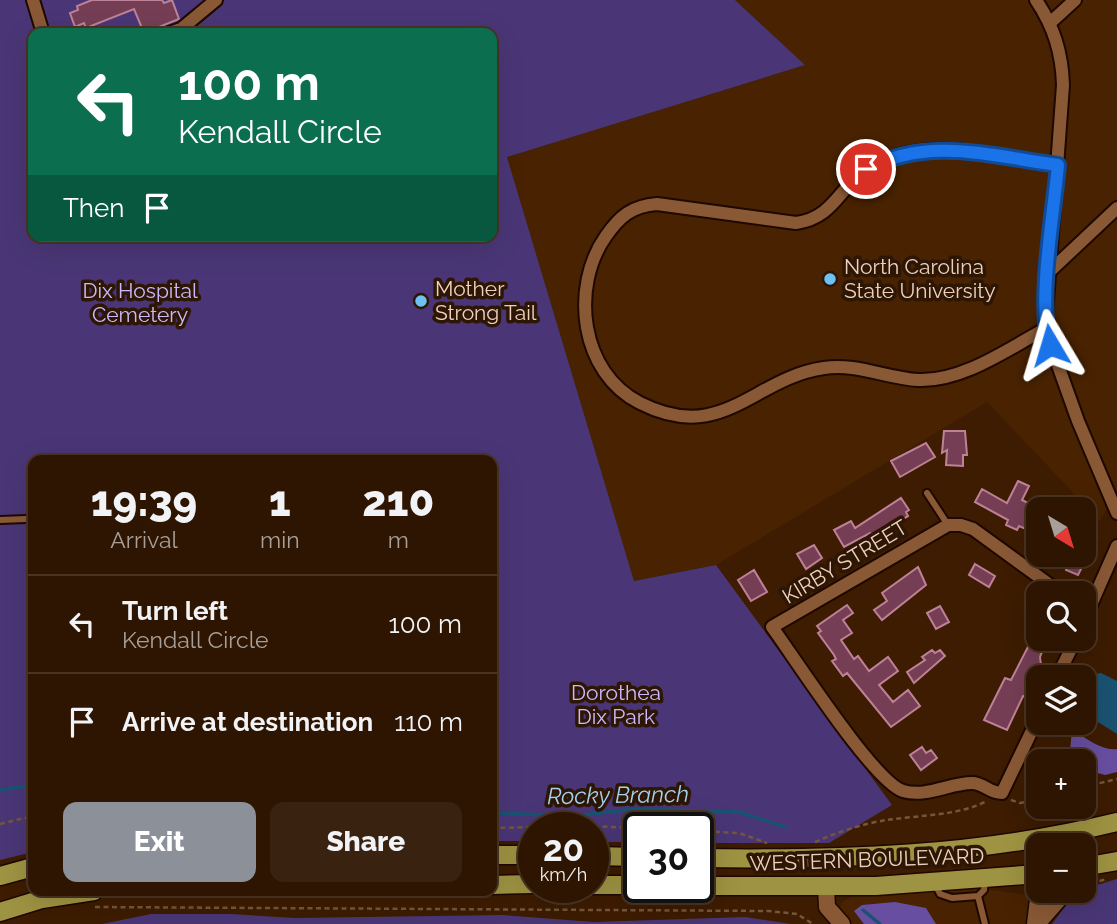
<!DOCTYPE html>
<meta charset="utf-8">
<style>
body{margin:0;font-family:Raleway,sans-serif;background:#3a2210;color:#f1f3f6;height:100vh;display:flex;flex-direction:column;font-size:26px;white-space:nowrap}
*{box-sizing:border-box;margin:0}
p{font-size:23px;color:#a79f99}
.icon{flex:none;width:38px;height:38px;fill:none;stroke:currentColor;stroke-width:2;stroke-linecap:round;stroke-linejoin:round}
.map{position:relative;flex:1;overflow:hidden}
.details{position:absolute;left:28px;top:455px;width:469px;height:441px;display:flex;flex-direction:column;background:#2e1501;border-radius:14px;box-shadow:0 7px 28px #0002,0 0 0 2px #493423}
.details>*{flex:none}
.hud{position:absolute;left:28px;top:28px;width:469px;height:214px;border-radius:14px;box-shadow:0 7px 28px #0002,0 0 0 2px #493423;background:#0b6e4f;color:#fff;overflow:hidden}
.needle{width:46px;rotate:142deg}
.fabs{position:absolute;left:1026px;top:497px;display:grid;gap:14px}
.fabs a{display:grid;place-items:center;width:70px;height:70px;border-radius:14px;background:#2e1501;box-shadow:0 7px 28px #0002,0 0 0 2px #493423;font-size:35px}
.speed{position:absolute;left:518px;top:812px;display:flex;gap:14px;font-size:35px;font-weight:700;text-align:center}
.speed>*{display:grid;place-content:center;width:91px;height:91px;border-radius:50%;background:#2e1501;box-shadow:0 7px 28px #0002,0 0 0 2px #493423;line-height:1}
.speed small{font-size:18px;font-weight:400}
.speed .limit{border:4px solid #111;border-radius:10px;background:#fff;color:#111}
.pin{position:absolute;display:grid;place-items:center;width:60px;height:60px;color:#fff;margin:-30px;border:4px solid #fff;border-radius:50%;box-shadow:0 2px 7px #0007}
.me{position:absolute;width:77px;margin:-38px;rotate:353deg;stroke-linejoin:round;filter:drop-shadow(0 0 5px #0008)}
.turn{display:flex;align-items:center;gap:24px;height:147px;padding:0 35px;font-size:32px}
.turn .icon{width:91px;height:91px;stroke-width:2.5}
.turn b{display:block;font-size:49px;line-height:60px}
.then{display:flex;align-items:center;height:66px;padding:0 35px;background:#0003;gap:14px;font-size:26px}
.eta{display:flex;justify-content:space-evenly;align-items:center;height:119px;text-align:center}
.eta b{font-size:42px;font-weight:800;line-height:49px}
.button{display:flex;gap:14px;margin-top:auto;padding:14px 35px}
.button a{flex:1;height:80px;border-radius:14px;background:#8c9099;color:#fff;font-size:28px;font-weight:800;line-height:80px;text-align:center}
.button a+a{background:#3a2210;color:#f1f3f6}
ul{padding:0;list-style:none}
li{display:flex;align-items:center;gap:21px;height:98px;padding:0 35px;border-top:2px solid #493423}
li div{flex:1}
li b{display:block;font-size:26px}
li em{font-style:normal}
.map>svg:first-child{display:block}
.built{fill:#482201}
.green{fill:#4a3676;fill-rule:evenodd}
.forest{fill:#684ea0}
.water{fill:#195371}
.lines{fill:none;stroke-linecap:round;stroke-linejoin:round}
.stream{stroke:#195371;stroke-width:3.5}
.building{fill:#753e54;stroke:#be8298;stroke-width:2}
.lane-casing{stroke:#1e0800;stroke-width:10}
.street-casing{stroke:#1e0800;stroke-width:16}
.secondary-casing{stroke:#1e0800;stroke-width:19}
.primary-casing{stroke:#1e0800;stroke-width:21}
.path{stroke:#75563d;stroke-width:2.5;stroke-dasharray:5 3.5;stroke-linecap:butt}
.lane{stroke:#895936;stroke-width:6}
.street{stroke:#895936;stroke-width:12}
.secondary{stroke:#895936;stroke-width:16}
.primary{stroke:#9e9342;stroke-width:18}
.route-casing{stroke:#114b97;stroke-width:18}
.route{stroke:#1a73e8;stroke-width:12}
.poi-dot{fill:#6dc2f3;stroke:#2e1604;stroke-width:2.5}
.labels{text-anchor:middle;stroke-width:7;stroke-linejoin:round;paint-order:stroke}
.poi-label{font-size:21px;fill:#edd1be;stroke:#2e1604;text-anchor:start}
.park-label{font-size:21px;fill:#cab9fd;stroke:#2e1604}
.street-label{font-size:21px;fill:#edd1be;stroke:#2e1604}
.water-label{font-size:23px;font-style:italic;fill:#a3d1ee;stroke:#2e1604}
</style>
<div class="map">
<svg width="1117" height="924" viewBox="0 0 1117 924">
<rect width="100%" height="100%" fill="#3d1c01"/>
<path class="built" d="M735,0h382v491l-17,30 -113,-119 -271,163 -82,16 -127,-424 298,-92z
M980,888l46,7 6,8 -2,15 -4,6h-175l-11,-15 2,-7 9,-5z"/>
<path class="green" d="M0,0h735l70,65 -298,92 127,424 82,-16 176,240 -63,38h-131v-15h-59v14h-46v-14h-59v13h-42v-381h-459v392l-33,8zM33,33h459v203h-459z
M1117,879v45h-65l25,-33z
M151,914h80l64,4 208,-3 91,7 151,-5 46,7h-689z"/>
<path class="forest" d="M1072,729c13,9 30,22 45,20v23l-12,3 -22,-6v-8h-9l-4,-10z
M895,902l31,6 10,16h-72l-10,-13 8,-6z"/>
<path class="water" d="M1101,673l16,8v53l-30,-19 8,-41z"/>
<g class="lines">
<path class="stream" d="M0,790l33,-5
M492,813l83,3 59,-7 105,3 46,15
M863,910l17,14"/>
</g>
<path class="building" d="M92,0h70l2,3 8,-3 7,19 -35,14 -10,-24 -48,19 -2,-5 -9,4 -5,-14 8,-3 -1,-4z
M944,431h21l2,24h-4v11l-17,-1 1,-15 -5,3z
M926,443l9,14 -35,20 -9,-16z
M1018,481l11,5 -7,14 16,8v26l-19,-8 -2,4 -11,-5 2,-5 -33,-18 7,-13 25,14z
M901,498l8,12 -3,2 2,4 -31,18 -5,2 -2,-3 -26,14 -10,-17 17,-9 4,7z
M1083,531l14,6 -19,38 -12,-5 2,-5 -2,-1 4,-9h13z
M814,545l8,13 -16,11 -9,-15z
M975,564l20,12 -6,11 -20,-12z
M918,567l8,18 -44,35 -8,-10 13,-9 -5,-8z
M754,570l13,22 -16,9 -13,-21z
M847,605l6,8 -10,7 9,13 -11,7 13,19 4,-3 11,15 19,-14 10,14 -19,14 14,17 15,-12 12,16 -29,21 -44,-54 -4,3 -11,-15 4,-2 -2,-4 -16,-22 3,-2 -4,-5z
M940,606l9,16 -13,7 -9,-16z
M1032,639h15l-7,18 1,8 -15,33 -3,-2 -16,34 -23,-10 21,-42 6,2z
M932,650l3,3 5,-3 5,6 -31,27 -7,-11 18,-12 -3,-3z
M922,747l4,6 5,-3 6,8 -16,12 -11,-15z"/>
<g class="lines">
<defs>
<path id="lane" d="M927,493l21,32
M0,520l26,-1
M935,884l5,10 12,4 26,-2 6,-6 1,-9
M978,896l7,28"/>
<path id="street" d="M33,0l10,33
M1036,0c18,27 26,53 27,85l-18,244 33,92 39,92
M1051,22l24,-22
M169,33l12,-4 35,-29
M1047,274l70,-66
M1045,329c-37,20 -83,53 -127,51 -32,-2 -62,-17 -94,-12 -71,10 -101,77 -184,35 -60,-30 -70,-116 -34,-167 14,-20 26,-30 51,-32l139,19c38,-5 43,-36 71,-54 56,-36 131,-12 191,-4
M1083,623l34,-77
M1057,677l19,-38
M1038,718l-36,75c-13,0 -18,-10 -30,-10 -22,0 -46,15 -69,8 -29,-9 -109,-134 -131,-164l176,-102h13l12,4 88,64"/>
<path id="secondary" d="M826,887l1,20 15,17
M1035,924l4,-33
M1037,924l29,-33"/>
<path id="primary" d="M492,855h42
M593,856l46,1
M698,858c142,2 281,-2 419,-36
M1083,867l34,-6
M0,876l33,-9
M492,885l42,-1
M593,885h46
M698,886h178l162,-12
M0,912l42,-13 52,-8"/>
</defs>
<use href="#lane" class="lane-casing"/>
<use href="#street" class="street-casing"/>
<use href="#secondary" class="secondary-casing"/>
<use href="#primary" class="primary-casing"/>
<path class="path" d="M1083,787l34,-8
M1011,800l9,3 18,-3
M0,824l33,-8
M492,828l94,-2 53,2
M698,831l41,2 28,10
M815,842c20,-9 50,-19 72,-22 32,-5 71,-4 100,-19
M1083,885l24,-6
M95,907l673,4 29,3 16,10"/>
<use href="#lane" class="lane"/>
<use href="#street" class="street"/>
<use href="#secondary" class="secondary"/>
<use href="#primary" class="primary"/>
</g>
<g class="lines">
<defs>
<path id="route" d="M866,169c64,-33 124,-13 192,-4 -4,47 -21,138 -8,180"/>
</defs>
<use href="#route" class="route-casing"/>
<use href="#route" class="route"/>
</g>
<g class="poi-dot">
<circle cx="830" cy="279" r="7"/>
<circle cx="421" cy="301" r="7"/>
</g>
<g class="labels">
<g class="poi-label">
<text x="844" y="274">North Carolina<tspan x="844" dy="24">State University</tspan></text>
<text x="435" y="296">Mother<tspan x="435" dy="24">Strong Tail</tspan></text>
</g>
<g class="park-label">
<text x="140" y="298">Dix Hospital<tspan x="140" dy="24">Cemetery</tspan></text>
<text x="616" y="700">Dorothea<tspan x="616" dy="24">Dix Park</tspan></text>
</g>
<g class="street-label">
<text transform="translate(845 562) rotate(-31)" y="7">KIRBY STREET</text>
<text transform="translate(867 860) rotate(-2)" y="7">WESTERN BOULEVARD</text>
</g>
<g class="water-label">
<text transform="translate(618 795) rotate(-1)" y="8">Rocky Branch</text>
</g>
</g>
</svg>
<div class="fabs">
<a><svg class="needle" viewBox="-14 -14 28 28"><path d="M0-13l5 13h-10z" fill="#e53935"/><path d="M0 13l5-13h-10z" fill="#a79f99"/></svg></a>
<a><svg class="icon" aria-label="search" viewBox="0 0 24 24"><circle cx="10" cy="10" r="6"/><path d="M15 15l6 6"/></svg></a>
<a><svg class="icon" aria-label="layers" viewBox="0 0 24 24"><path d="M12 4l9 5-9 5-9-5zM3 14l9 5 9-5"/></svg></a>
<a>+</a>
<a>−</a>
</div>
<div class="speed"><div>20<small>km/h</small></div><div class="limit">30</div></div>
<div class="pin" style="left:866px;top:169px;background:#d93025"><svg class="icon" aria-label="arrive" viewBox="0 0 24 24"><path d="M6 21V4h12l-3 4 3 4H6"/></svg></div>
<svg class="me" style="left:1050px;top:345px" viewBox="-20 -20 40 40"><path d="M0-17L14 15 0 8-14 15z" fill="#1a73e8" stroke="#fff" stroke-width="4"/></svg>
<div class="hud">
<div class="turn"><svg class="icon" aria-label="left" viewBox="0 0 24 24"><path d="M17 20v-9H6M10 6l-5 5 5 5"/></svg><div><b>100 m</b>Kendall Circle</div></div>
<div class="then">Then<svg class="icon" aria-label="arrive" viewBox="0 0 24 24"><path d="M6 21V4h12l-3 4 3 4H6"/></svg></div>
</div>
<section class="details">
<div class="eta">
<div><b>19:39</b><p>Arrival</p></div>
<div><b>1</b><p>min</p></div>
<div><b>210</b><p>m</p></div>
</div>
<ul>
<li><svg class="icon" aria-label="left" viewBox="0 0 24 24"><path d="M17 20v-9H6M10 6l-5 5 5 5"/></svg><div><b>Turn left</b><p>Kendall Circle</p></div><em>100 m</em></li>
<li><svg class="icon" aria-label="arrive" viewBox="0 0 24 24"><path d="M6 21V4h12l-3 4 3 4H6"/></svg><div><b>Arrive at destination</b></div><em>110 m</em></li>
</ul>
<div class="button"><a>Exit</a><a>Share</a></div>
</section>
</div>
